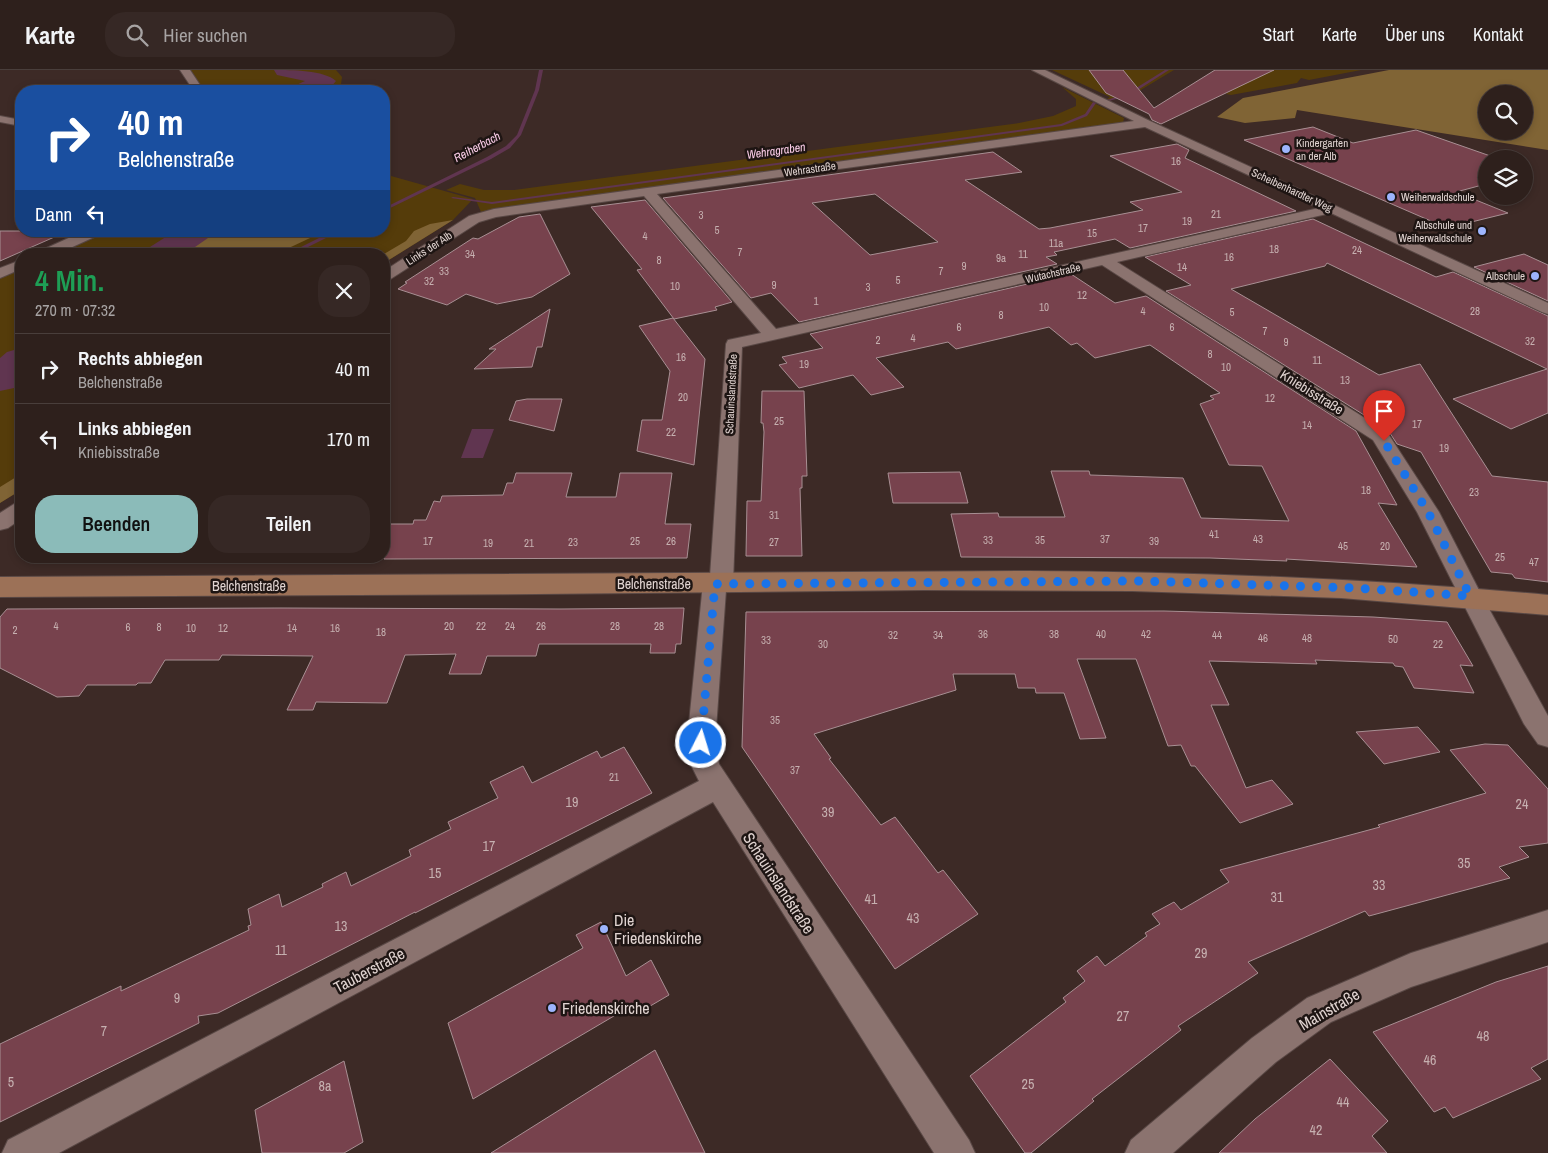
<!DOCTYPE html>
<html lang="de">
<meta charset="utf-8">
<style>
body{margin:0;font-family:"Archivo Narrow",sans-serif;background:#362825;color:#f1f3f6;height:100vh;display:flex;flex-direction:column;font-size:19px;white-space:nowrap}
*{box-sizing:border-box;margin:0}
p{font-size:16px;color:#a7a3a3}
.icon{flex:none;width:28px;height:28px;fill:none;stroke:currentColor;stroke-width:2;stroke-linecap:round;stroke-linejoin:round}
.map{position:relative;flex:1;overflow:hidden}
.drawer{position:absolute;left:15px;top:178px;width:375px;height:315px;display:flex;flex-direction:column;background:#2e201c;border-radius:20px;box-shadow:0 2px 8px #0003,0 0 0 1px #493e3b}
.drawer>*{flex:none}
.banner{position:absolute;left:15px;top:15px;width:375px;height:152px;border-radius:20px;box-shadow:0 2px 8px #0003,0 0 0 1px #493e3b;background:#1a4fa0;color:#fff;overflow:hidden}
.tools{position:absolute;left:1478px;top:15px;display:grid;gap:10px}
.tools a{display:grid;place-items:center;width:55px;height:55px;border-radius:50%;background:#2e201c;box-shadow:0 2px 8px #0003,0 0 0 1px #493e3b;font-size:25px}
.pin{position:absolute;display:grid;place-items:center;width:42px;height:42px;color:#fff;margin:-51px -21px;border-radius:50% 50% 50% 0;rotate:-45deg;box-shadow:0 0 5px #0007}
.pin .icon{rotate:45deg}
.me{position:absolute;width:55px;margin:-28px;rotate:5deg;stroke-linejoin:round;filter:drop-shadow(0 0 4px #0008)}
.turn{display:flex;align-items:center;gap:18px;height:105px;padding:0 20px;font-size:22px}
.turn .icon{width:65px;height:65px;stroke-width:2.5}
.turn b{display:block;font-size:35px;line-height:42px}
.then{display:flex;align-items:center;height:48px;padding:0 20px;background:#0003;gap:10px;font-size:19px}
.round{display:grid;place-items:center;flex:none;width:52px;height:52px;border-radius:20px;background:#362825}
.summary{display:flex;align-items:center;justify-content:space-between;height:85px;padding:0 20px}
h1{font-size:30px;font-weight:600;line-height:38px;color:#1e9e55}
.cta{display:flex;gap:10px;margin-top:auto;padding:10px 20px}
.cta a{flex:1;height:58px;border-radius:20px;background:#8bbbb9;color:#111;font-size:20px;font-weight:600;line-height:58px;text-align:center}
.cta a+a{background:#362825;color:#f1f3f6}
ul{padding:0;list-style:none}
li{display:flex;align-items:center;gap:15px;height:70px;padding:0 20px;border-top:1px solid #493e3b}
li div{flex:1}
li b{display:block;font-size:19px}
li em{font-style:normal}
header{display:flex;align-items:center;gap:30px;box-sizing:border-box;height:70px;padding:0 25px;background:#2e201c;border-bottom:1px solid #493e3b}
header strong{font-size:24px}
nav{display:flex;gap:28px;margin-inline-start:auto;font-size:18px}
.search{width:350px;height:45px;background:#362825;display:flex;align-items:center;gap:12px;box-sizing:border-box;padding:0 18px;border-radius:20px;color:#a7a3a3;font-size:19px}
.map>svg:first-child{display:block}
.green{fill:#553c0a}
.forest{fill:#806435;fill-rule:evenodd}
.water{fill:#603550}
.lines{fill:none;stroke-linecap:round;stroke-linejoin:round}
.stream{fill:#603550;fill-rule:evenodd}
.river{fill:#603550;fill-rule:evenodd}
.building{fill:#77424d;stroke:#a88f93;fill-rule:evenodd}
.street-casing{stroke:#594845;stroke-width:2}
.secondary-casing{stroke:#594845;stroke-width:2}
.street{fill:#8b736f;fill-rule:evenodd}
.secondary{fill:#9c7157;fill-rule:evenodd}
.route{stroke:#1a73e8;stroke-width:9;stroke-dasharray:0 16.2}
.poi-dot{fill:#9db4fd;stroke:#1e1513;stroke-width:2}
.labels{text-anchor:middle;stroke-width:5;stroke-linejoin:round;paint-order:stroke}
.far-poi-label{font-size:11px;fill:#e1d4d1;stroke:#1e1513;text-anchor:start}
.number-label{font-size:11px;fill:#c6b0b0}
.far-street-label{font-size:11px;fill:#e1d4d1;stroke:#1e1513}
.far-water-label{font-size:12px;font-style:italic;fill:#fbcde8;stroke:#1e1513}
.street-label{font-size:14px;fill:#e1d4d1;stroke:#1e1513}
.near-number-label{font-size:14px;fill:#c6b0b0}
.near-street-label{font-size:16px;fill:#e1d4d1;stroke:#1e1513}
.near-poi-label{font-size:16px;fill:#e1d4d1;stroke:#1e1513;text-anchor:start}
</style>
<header>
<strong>Karte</strong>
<div class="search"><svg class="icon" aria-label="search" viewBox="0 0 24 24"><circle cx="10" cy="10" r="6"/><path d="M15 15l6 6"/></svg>Hier suchen</div>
<nav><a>Start</a><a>Karte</a><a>Über uns</a><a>Kontakt</a></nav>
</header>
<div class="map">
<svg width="1548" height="1083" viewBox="0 0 1548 1083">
<rect width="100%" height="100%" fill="#3d2a26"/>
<path class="green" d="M190,0h146l6,7 -2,14h-135z
M1052,0h122l-40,24 -24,6 -3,-1 3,-2z
M1258,0h103l-52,10 -8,-2 -4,5 -66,12 -5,-1z
M1062,17l62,31 -1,5 -642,89 -6,-14 -29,-8 14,-6 24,6h30l505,-67 34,-7 23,-10v-7z
M384,104l89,25 -20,21 -69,43v-9h-329l51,-23h278z
M21,199v221l-21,13v-225z"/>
<path class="forest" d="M1389,0h159v80l-251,-40 -2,8 -50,5 -28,-6 26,-19zM1486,24h38v37h-38z
M453,150l-69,43v-9l22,-13 8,-10 16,-7z
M205,161h120l-49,23h-106z
M21,404v16l-21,13v-16z"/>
<path class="water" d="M472,359h22l-11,29h-22z"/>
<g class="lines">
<path class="stream" d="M539,0h4l-4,20 -18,45 -11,13 -19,11 -107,52v-3l103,-51 19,-11 11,-11 18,-45z
M1165,0h4l-39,25 -21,6 -2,-1 21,-7z
M1093,32l3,1 -9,13 -25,10 -570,78 -41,-6 2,-1 39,5 569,-78 24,-10z
M333,161h7l-46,23h-7z
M21,301v4l-21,8v-4z"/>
<path class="river" d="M274,0c18,0 50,0 62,11 -10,14 -30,10 -46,10l4,-5 11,-5 -28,-6z
M175,161h38l-5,7 -23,16h-40l5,-7z
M21,278v33l-7,7 -14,3v-33l7,-6z"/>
</g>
<path class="building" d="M1089,0h34l31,38 61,-38h59l-113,54 -9,-4 -3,-6 -43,-21z
M1313,57l40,16 63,-13 83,29h-13v25l-30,8 52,21 -61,15 -203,-88z
M1177,74l12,6 -4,8 111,53 -166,37 -15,-9 -61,13 3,3 -11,2 11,7 -258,58 -28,-29 -20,5 -88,-100 330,-46 29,20 -57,8 74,49 11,-1 93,-18 -13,-8 52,-10 -72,-36zM875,124l63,48 -68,13 -58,-52z
M645,130l87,102 -17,5 2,3 -43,9 -37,-49 5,-1 -51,-62z
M540,144l30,60 -38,23 -35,7 -31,-10 -19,11 -49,-16 9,-6 -2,-1 68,-44 5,1 41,-22z
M1313,149l123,58 17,-5 95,44v97l-37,16 -58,-30 94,-30 -220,-106 -2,3 -94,23 148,86 41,-11 72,112 56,6v100l-33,-4 -3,-4 -21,-2 -70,-120 -24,-8 -9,-14 -222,-139 25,-6 -46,-28z
M0,161h68l-68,30z
M1524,184l24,11v36l-74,-34z
M1071,204l44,29 31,-7 210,135 41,74 -19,-2 39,64 -131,-8 1,2 -77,-3 -249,-1 -10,-43 47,-1 1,4h66l-14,-46h38l1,4 93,3 18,40 88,3 -27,-55 -33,-1 -29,-61 14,-5 -4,-3 10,-3 -70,-48 -55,13 -18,-15 -6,2 -22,-18 -93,22 -8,-7 -72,16 28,29 -33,8 -18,-20 -54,13 -20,-23 8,-2 -5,-6 41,-9 -13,-14z
M550,239l-8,38h-5l-5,20 -58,2 22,-20h-7z
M673,248l32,41 -11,106 -57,-14 5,-31h20l8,-49 -31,-45z
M762,321h42l3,85h-5v12h-2l2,68h-56l1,-55h14l3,-69 -1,-9h-2z
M527,329h35l-8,32 -45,-11 7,-19z
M960,402l8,31h-75l-5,-30z
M516,403h56l-6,24h50l4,-24h52l-7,51h26l-4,34 -303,1v-35h29l1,-4h12l8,-19 6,1 2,-6 61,-1 4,-12h6z
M281,538l280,1 123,-1 -3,36h-5l-1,9h-25l1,-9h-112l-3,12h-49l-6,18h-32l7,-20 -51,1 -18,48 -71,-1 -3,8h-26l26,-54 -91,-1 -3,5h-54l-14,23h-13l-2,2h-49l-8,11 -22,1 -57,-29v-51l7,-8z
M1164,541l209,6 74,5 26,44 -13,-1 14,28 -60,-5 -11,-21 -8,-1 -2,-3 -78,-3 2,4 -108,-3 20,44h-18l35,83 26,-8 21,24 -53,19 -45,-57h-4l-10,-21 -13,1 -32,-87h-59l29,79 -26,1 -16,-46h-28l-1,-5h-17l-3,-14h-62l3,16 -142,44 17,24 -2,1 52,66 14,-8 43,56 5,-3 35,44 -83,55 -153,-222 4,-135z
M1418,657l22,25 -56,12 -28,-32z
M1485,674l23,1 40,44v54l-29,4 10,10 -30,10 11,11 -141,38 -4,-5 -117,51 10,11 -80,53 3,4 -89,69 2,2 -63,52h-6l-55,-77 96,-74 -3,-4 22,-17 -8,-10 20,-15 8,10 42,-30 -2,-3 15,-9 -8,-10 22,-12 7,8 48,-28 -9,-12 160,-43 -2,-2 108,-32 -36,-43z
M624,677l28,46 -237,120v-1l-197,101 -20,3 1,7 -199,99v-78l121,-58v5l128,-61 -1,-4 3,-1 -3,-16 31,-15 3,13 41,-20 -1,-3 24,-12 5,14 60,-30 -2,-6 42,-21 -3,-7 50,-24 -8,-16 33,-16 9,17 65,-32 4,7z
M601,852l25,54 25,-16 18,35 -29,17 -4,-9 -163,96 -25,-76 135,-75 -7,-13z
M1548,896v93l-17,9 10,11 -88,39 -8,-11 -11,5 -61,-80 123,-50z
M655,980l50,103h-214z
M1330,989l58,62 -16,15 15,17h-168l36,-34z
M344,991l19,81 -19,11h-82l-7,-43z"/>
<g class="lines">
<defs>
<path id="street" d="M180,0h10l14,21h-10z
M1032,0h13l105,51 398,182v11l-6,-2 -211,-99 -214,49 270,170 52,80 43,84 66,120v31l-10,-3 -14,-20 -107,-212 -44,-72 -271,-175 -360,82 -9,236 -4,6 -3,1 -11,153 4,21 250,376 6,13h-41l-221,-351 -654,351h-57l6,-13 691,-359 -7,-14 -5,-24 16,-160 4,-6 3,-1 16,-232 2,-4 33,-7 -117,-137 -148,21 -17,5 -90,58 -5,1v-10l85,-55 25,-7 640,-88zM1145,57l174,81 -543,121 -119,-135z
M0,46l21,4v6l-21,-4z
M84,161h19l-2,3 -44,20h-19l2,-3z
M21,190v9l-21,9v-10z
M21,432v17l-13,9 -8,2v-17l14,-9z
M1548,840v32l-137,45 -80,35 -55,40 -103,91h-48l6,-13 121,-102 55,-40 104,-45z"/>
<path id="secondary" d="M1028,501c174,1 347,8 520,24v20l-207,-17 -209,-7 -208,-1 -387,4 -537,3v-20z"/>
</defs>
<use href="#street" class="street-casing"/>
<use href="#secondary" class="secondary-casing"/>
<use href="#street" class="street"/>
<use href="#secondary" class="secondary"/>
</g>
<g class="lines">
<path class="route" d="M701,673l14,-159 425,-3 215,7 115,8 -42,-84 -44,-71"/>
</g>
<g class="poi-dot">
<circle cx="1286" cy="79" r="5"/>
<circle cx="1391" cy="127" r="5"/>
<circle cx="1482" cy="161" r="5"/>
<circle cx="1535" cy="206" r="5"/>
<circle cx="604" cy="859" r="5"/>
<circle cx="552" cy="938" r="5"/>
</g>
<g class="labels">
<g class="far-poi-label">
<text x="1296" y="77">Kindergarten<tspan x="1296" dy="13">an der Alb</tspan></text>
<text x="1401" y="131">Weiherwaldschule</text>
<text x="1472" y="159" text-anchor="end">Albschule und<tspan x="1472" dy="13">Weiherwaldschule</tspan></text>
<text x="1525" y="210" text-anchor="end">Albschule</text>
</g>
<g class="number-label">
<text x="1176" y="95">16</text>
<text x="1216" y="148">21</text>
<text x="701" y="149">3</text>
<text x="1187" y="155">19</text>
<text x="1143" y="162">17</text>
<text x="717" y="164">5</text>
<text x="1092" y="167">15</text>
<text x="645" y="170">4</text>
<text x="1056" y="177">11a</text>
<text x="1274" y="183">18</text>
<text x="1357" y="184">24</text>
<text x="740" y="186">7</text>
<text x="470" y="188">34</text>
<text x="1023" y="188">11</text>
<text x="1229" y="191">16</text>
<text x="1001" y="192">9a</text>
<text x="659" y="194">8</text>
<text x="964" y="200">9</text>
<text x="1182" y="201">14</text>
<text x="444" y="205">33</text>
<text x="941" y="205">7</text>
<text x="898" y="214">5</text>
<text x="429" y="215">32</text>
<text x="774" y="219">9</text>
<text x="675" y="220">10</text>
<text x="868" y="221">3</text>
<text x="1082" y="229">12</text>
<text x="816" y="235">1</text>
<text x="1044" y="241">10</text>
<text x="1143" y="245">4</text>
<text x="1475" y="245">28</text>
<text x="1232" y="246">5</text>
<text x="1001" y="249">8</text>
<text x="959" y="261">6</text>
<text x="1172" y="261">6</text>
<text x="1265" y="265">7</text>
<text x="913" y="272">4</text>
<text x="878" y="274">2</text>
<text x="1530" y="275">32</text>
<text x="1286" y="276">9</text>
<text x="1210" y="288">8</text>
<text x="681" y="291">16</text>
<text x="1317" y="294">11</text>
<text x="804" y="298">19</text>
<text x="1226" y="301">10</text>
<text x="1345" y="314">13</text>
<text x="683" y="331">20</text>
<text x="1270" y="332">12</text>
<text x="779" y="355">25</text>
<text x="1417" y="358">17</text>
<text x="1307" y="359">14</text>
<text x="671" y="366">22</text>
<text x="1444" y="382">19</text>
<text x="1366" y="424">18</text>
<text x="1474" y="426">23</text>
<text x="774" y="449">31</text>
<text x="1214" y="468">41</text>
<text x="1105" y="473">37</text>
<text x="1258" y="473">43</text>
<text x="988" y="474">33</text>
<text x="1040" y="474">35</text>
<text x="428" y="475">17</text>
<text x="635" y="475">25</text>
<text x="671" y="475">26</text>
<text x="1154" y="475">39</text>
<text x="573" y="476">23</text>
<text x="774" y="476">27</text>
<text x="488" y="477">19</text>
<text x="529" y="477">21</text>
<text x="1343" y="480">45</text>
<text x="1385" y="480">20</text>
<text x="1500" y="491">25</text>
<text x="1534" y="496">47</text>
<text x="56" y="560">4</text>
<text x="449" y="560">20</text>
<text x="481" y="560">22</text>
<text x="510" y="560">24</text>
<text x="541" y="560">26</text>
<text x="615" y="560">28</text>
<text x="659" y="560">28</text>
<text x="128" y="561">6</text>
<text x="159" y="561">8</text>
<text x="191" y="562">10</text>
<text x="223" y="562">12</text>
<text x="292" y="562">14</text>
<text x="335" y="562">16</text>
<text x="15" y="564">2</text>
<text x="381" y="566">18</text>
<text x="983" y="568">36</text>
<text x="1054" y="568">38</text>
<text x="1101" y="568">40</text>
<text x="1146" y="568">42</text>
<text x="893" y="569">32</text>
<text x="938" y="569">34</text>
<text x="1217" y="569">44</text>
<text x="1263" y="572">46</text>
<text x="1307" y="572">48</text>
<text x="1393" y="573">50</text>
<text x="766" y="574">33</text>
<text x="823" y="578">30</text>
<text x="1438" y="578">22</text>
<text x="775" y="654">35</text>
<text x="795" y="704">37</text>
<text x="614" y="711">21</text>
</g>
<g class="far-street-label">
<text transform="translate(810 99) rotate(-8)" y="4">Wehrastraße</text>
<text transform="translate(1292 120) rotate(25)" y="4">Scheibenhardter Weg</text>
<text transform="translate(429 178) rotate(-33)" y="4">Links der Alb</text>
<text transform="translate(1053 203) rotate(-13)" y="4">Wutachstraße</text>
<text transform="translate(731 324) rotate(-87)" y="4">Schauinslandstraße</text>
</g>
<g class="far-water-label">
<text transform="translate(477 77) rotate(-28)" y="4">Reiherbach</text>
<text transform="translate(776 81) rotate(-8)" y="4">Wehragraben</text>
</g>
<g class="street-label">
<text transform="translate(1312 322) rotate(32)" y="5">Kniebisstraße</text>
<text x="654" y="519">Belchenstraße</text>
<text x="249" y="521">Belchenstraße</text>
</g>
<g class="near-number-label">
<text x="572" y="737">19</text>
<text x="1522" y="739">24</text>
<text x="828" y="747">39</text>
<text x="489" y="781">17</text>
<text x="1464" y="798">35</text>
<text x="435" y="808">15</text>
<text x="1379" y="820">33</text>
<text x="1277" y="832">31</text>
<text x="871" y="834">41</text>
<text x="913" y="853">43</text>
<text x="341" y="861">13</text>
<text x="281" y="885">11</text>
<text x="1201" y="888">29</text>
<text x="177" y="933">9</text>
<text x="1123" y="951">27</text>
<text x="104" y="966">7</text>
<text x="1483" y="971">48</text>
<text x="1430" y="995">46</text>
<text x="11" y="1017">5</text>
<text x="1028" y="1019">25</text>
<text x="325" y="1021">8a</text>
<text x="1343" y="1037">44</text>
<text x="1316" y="1065">42</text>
</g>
<g class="near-street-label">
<text transform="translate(779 813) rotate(57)" y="6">Schauinslandstraße</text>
<text transform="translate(369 900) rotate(-28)" y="6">Tauberstraße</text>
<text transform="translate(1329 939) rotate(-30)" y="6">Mainstraße</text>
</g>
<g class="near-poi-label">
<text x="614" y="856">Die<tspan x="614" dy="18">Friedenskirche</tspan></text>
<text x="562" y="944">Friedenskirche</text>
</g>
</g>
</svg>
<div class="tools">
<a><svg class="icon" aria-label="search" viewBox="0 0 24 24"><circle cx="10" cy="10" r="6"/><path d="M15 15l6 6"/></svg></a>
<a><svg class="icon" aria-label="layers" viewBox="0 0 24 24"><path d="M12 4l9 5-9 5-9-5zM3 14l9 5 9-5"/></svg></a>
</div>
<div class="pin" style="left:1384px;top:371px;background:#d93025"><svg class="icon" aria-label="arrive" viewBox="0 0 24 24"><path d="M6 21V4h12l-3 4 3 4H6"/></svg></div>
<svg class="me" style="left:701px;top:673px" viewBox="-20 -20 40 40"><circle r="17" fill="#1a73e8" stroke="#fff" stroke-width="3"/><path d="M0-11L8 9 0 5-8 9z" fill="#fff"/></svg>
<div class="banner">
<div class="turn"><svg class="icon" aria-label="right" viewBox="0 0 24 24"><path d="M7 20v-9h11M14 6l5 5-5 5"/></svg><div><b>40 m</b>Belchenstraße</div></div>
<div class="then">Dann<svg class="icon" aria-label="left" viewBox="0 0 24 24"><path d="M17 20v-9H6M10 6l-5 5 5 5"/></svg></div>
</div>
<section class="drawer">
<div class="summary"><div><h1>4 Min.</h1><p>270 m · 07:32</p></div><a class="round"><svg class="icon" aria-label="close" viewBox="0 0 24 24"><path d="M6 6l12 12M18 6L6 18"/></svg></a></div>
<ul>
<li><svg class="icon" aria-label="right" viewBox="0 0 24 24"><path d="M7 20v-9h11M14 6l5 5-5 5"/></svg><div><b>Rechts abbiegen</b><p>Belchenstraße</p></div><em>40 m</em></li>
<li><svg class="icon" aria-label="left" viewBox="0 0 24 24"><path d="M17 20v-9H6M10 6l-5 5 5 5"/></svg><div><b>Links abbiegen</b><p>Kniebisstraße</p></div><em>170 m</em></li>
</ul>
<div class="cta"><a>Beenden</a><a>Teilen</a></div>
</section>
</div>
